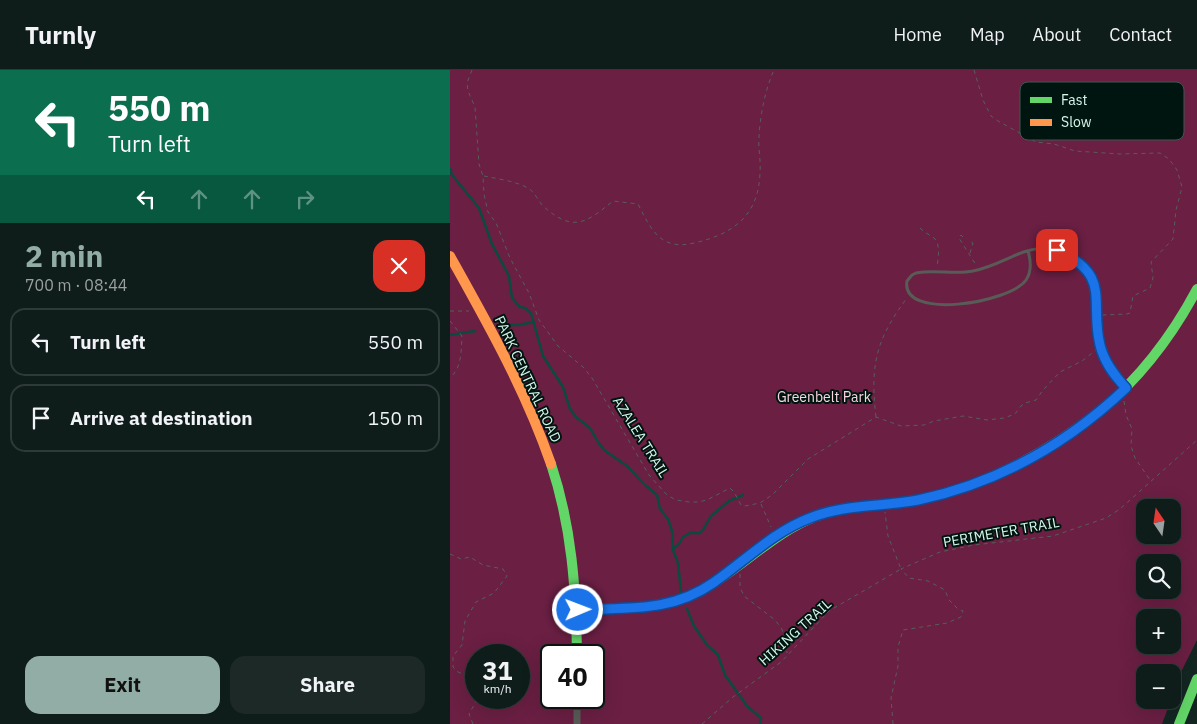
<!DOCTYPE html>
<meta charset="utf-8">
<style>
body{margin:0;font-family:"IBM Plex Sans",sans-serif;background:#1c2927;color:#f1f3f6;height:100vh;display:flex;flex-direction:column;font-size:19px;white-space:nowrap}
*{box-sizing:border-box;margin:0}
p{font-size:16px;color:#9ba1a2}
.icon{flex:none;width:28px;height:28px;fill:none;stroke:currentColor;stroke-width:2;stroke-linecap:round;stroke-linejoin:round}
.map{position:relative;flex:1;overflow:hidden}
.side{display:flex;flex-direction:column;background:#0e1c1a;width:450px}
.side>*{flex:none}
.guide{background:#0b6e4f;color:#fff;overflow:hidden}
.needle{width:32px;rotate:347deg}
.fabs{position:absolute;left:686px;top:429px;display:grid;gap:10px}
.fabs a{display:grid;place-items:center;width:45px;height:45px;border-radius:10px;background:#0e1c1a;box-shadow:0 5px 20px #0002,0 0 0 1px #2e3a39;font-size:25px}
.speed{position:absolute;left:15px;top:574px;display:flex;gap:10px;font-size:25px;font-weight:700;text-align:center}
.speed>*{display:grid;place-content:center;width:65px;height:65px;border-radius:50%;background:#0e1c1a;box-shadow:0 5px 20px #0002,0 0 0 1px #2e3a39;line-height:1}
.speed small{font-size:12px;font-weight:400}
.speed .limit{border:2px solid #111;border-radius:8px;background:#fff;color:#111}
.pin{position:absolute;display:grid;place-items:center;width:42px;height:42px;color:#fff;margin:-21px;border-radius:10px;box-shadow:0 2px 8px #0006}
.me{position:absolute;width:55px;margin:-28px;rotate:89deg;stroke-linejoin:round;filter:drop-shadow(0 0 4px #0008)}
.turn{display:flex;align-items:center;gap:18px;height:105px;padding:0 25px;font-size:22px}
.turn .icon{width:65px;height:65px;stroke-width:2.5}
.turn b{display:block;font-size:35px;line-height:42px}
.lanes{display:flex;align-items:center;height:48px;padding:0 25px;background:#0003;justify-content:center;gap:25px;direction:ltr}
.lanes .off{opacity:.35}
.round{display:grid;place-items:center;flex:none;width:52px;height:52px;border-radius:15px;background:#1c2927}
.head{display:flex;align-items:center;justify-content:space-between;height:85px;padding:0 25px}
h1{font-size:30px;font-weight:700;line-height:38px;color:#92ada5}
.primary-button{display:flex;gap:10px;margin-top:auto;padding:10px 25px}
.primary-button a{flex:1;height:58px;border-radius:15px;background:#92ada5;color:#111;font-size:20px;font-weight:700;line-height:58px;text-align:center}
.primary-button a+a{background:#1c2927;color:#f1f3f6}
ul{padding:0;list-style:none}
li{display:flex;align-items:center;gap:15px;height:68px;margin:0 10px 8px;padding:0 15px;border:2px solid #2e3a39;border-radius:15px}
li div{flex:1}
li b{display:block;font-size:19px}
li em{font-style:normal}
header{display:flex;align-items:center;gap:30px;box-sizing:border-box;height:70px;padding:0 25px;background:#0e1c1a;border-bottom:1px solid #2e3a39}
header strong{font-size:24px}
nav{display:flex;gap:28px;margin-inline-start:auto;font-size:18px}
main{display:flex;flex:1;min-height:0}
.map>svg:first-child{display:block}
.green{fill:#6a1f43;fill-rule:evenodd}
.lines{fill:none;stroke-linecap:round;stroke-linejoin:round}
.stream{stroke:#0b4b3f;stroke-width:2.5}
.path{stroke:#565f5a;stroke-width:1;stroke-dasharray:4 4;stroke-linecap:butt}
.lane{stroke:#595c56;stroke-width:3}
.street{stroke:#595c56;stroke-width:7}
.fast{stroke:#63d668;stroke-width:10}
.slow{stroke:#ff974d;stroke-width:10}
.route-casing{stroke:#114b97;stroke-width:12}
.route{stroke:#1a73e8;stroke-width:9}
.labels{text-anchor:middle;stroke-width:4;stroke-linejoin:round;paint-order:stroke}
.street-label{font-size:14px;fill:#d6f6ec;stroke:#00150f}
.park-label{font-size:14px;fill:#f8d6e2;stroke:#00150f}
.key{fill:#00150f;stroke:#405851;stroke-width:1}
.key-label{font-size:14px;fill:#d6f6ec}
</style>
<header>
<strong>Turnly</strong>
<nav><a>Home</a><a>Map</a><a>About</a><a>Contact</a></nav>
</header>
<main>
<section class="side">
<div class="guide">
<div class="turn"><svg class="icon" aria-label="left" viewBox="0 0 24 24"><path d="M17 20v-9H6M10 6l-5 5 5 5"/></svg><div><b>550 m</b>Turn left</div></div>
<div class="lanes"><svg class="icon" aria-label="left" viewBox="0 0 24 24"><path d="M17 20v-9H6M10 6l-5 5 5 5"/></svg><svg class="icon off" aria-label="ahead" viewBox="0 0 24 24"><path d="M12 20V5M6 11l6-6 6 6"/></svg><svg class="icon off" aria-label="ahead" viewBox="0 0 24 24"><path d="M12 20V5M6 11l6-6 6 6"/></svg><svg class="icon off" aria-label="right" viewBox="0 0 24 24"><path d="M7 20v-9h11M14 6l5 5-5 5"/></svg></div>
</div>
<div class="head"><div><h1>2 min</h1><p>700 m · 08:44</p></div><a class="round" style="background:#d93025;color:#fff"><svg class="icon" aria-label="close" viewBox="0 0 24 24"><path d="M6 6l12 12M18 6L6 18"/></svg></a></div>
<ul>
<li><svg class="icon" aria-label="left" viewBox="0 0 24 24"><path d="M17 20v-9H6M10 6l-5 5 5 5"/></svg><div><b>Turn left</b></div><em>550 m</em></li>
<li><svg class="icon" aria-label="arrive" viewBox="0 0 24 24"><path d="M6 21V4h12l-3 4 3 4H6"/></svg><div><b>Arrive at destination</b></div><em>150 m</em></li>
</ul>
<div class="primary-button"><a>Exit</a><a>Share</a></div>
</section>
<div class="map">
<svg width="747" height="654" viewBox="0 0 747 654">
<rect width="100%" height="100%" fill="#132622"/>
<path class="green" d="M0,0h747v570l-17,34 -7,21 -1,-23h-27v28h26l-9,24h-712zM695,438h27v27h-27zM695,492h27v28h-27zM695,548h27v27h-27zM26,585h43v43h-43zM101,585h43v43h-43z"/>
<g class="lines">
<path class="stream" d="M0,99l2,6 27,33 13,36 17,32 3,22 8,9 5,1 6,5 12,43 20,31 7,22 6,8 14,11 8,14 6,8 23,16 18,19 12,10 3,14 8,10 4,12 1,19 5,13 3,29
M50,255h18l16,-3
M0,265l25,-4
M223,479l6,-5 4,-7 7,-4h10l3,-3 8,-14 18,-15 14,-6
M237,539l7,17 13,19 11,10 7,20 22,31 14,12 -1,6"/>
<path class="path" d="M22,0l-5,13 1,8 7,16 4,57 4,12 1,18 4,18 8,11 14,35 19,35 10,27 19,26 25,21 9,11 57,97 18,20 9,5 13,2h9l9,-2 23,-12 4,4 7,13 4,1 15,-3 12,-8 36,-36 68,-42 25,9 23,-1 10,-4 29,-5 24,4 17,-2 11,-4 6,-8 4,-3 11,-3 7,-10 17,-18 22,-11 14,-11
M524,0l9,30 8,16 7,5 38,21 18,2 21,7 45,3 40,-1 9,6 8,11 5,17 -6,23 -3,29 -22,23 2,16 -3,10 -17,8 -3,17 -3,1 -24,1
M34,106c14,3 31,5 44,12 7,4 10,13 15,18 30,27 43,17 70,-5l25,3c13,26 23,47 56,39 40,-9 65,-28 66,-71 1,-12 -2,-23 -1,-35 1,-21 6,-47 15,-67
M470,158c5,5 10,7 14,10 7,6 4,21 3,29
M513,167l-2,-2 -2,3 17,27
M520,183l3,-10 -2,-1
M0,241h19
M0,251l12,15c-1,16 0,31 -12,42
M674,331l2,14 6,14 -1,17 4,12 15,22
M426,347c-4,-35 -4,-64 15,-95 4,-8 10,-15 15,-23
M311,434l10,23
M0,484l11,5 9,-2 13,8 20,4 4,7 -13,17 -18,9 -11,19 -3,24 -9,11v11l5,5 18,7
M290,504v13l4,9 31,24 7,9 5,24
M23,654l-4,-10 9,-16
M252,654l31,-27 48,-35 48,-51 72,-42 -13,-33 -3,-24
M443,654l-2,-26 7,-32v-19l5,-17 44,-7 14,-6 2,-6 -5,-2 -9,-9 -4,-10 -17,-9 -19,-3 -8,-9 39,-17 34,-7 79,-9 53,-18 14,-9 77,-69"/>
<path class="lane" d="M578,181c3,10 4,20 -2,29 -16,23 -126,41 -119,1l5,-6 4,-2c19,-4 38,2 57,-2 41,-8 63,-41 104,-9 10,8 18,18 19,31 4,40 -2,59 28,92"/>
<path class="street" d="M127,628v26"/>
<path class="fast" d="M650,341c41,-34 72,-75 97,-122
M101,394c21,63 25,125 26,191
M128,540c40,-2 83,1 120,-18 49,-25 83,-71 140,-82
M729,654l18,-45"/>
<path class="slow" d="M0,186c38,68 75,133 101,208
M388,440c26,-5 53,-5 79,-10 68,-14 129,-46 183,-89"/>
</g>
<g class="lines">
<defs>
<path id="route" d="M128,540c48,-3 92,3 135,-27 32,-22 60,-51 97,-65 34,-14 72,-11 108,-18 80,-17 149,-56 208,-112 -12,-13 -22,-26 -26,-43 -11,-45 13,-69 -43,-95"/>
</defs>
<use href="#route" class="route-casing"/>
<use href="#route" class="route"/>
</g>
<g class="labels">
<g class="street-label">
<text transform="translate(78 309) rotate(65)" y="5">PARK CENTRAL ROAD</text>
<text transform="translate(191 367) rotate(58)" y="5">AZALEA TRAIL</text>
<text transform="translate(551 462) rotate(-10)" y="5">PERIMETER TRAIL</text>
<text transform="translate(345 562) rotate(-42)" y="5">HIKING TRAIL</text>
</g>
<g class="park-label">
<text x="374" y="332">Greenbelt Park</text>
</g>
</g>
<rect x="570" y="12" width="164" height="58" rx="8" class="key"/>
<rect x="580" y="27" width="22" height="6" fill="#63d668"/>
<rect x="580" y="49" width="22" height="7" fill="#ff974d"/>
<g class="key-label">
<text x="611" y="35">Fast</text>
<text x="611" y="57">Slow</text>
</g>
</svg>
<div class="fabs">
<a><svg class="needle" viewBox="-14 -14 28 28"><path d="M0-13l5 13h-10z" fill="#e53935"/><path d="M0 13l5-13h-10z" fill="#9ba1a2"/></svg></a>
<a><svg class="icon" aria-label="search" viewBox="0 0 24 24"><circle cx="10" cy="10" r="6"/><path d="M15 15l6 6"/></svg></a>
<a>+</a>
<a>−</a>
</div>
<div class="speed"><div>31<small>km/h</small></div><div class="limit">40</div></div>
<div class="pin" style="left:607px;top:180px;background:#d93025"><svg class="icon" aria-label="arrive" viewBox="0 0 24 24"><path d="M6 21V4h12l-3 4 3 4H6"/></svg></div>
<svg class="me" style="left:128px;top:540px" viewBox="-20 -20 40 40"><circle r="17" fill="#1a73e8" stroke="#fff" stroke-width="3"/><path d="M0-11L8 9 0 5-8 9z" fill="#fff"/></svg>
</div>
</main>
